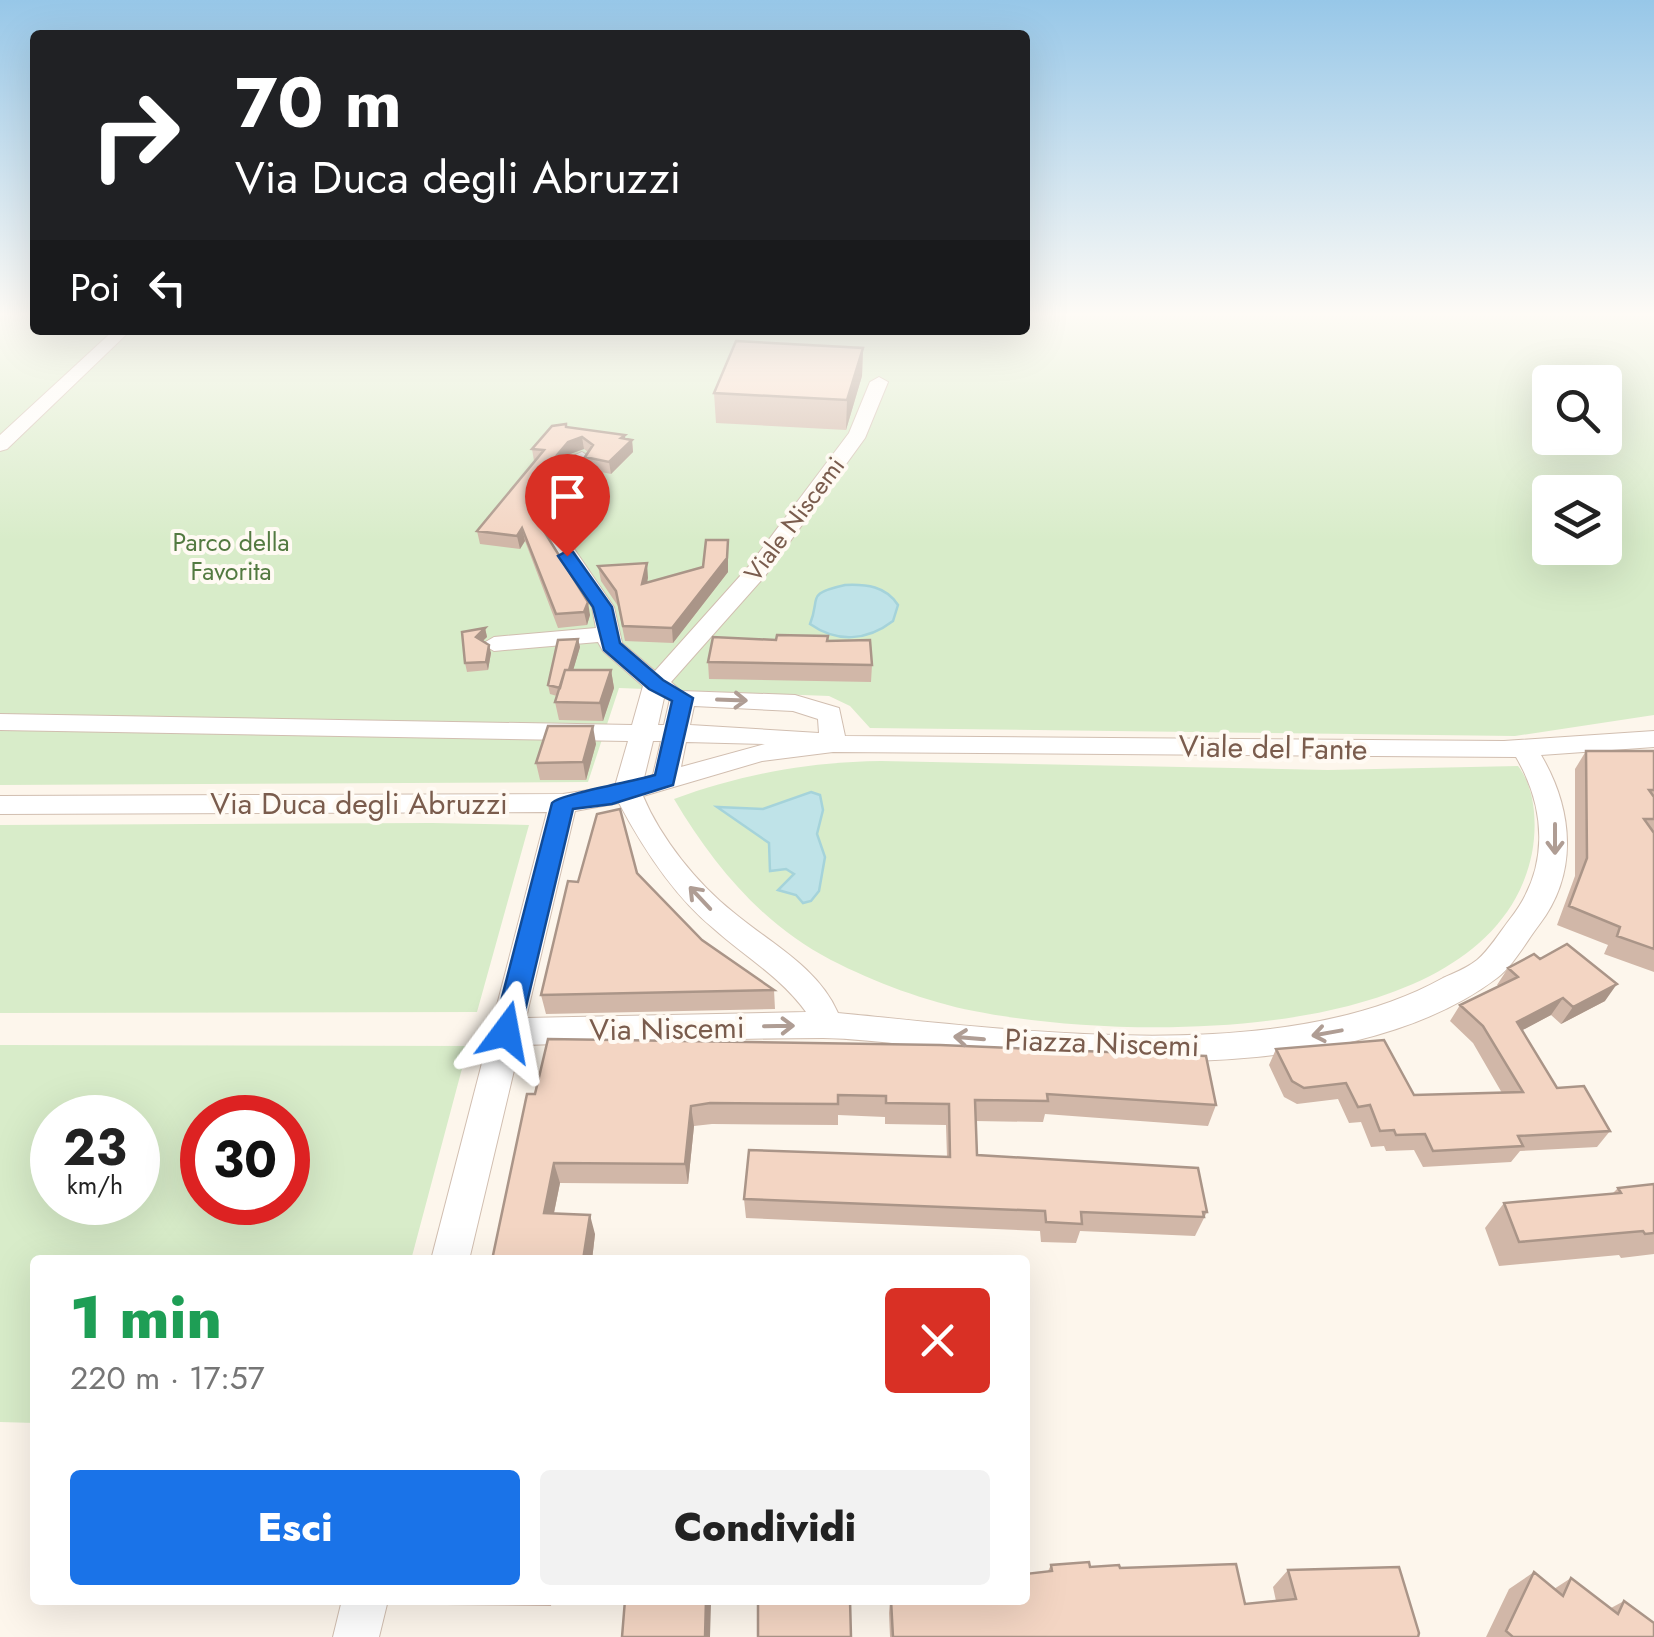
<!DOCTYPE html>
<html lang="it">
<meta charset="utf-8">
<style>
body{margin:0;font-family:Jost,sans-serif;background:#f2f2f2;color:#222;height:100vh;display:flex;flex-direction:column;font-size:38px;white-space:nowrap}
*{box-sizing:border-box;margin:0}
p{font-size:32px;color:#767676}
.icon{flex:none;width:55px;height:55px;fill:none;stroke:currentColor;stroke-width:2;stroke-linecap:round;stroke-linejoin:round}
.map{position:relative;flex:1;overflow:hidden}
.drawer{position:absolute;left:30px;top:1255px;width:1000px;height:350px;display:flex;flex-direction:column;background:#fff;border-radius:10px;box-shadow:0 10px 40px #0002}
.drawer>*{flex:none}
.guide{position:absolute;left:30px;top:30px;width:1000px;height:305px;border-radius:10px;box-shadow:0 10px 40px #0002;background:#202124;color:#fff;overflow:hidden}
.controls{position:absolute;left:1532px;top:365px;display:grid;gap:20px}
.controls a{display:grid;place-items:center;width:90px;height:90px;border-radius:10px;background:#fff;box-shadow:0 10px 40px #0002;font-size:50px}
.speed{position:absolute;left:30px;top:1095px;display:flex;gap:20px;font-size:50px;font-weight:700;text-align:center}
.speed>*{display:grid;place-content:center;width:130px;height:130px;border-radius:50%;background:#fff;box-shadow:0 10px 40px #0002;line-height:1}
.speed small{font-size:25px;font-weight:400}
.speed .limit{border:15px solid #d22;background:#fff;color:#111}
.pin{position:absolute;display:grid;place-items:center;width:85px;height:85px;color:#fff;margin:-102px -42px;border-radius:50% 50% 50% 0;rotate:-45deg;box-shadow:0 0 10px #0007}
.pin .icon{rotate:45deg}
.me{position:absolute;width:110px;margin:-55px;rotate:13deg;stroke-linejoin:round;filter:drop-shadow(0 0 8px #0008)}
.turn{display:flex;align-items:center;gap:35px;height:210px;padding:0 40px;font-size:45px}
.turn .icon{width:130px;height:130px;stroke-width:2.5}
.turn b{display:block;font-size:70px;line-height:85px}
.then{display:flex;align-items:center;height:95px;padding:0 40px;background:#0003;gap:20px;font-size:38px}
.round{display:grid;place-items:center;flex:none;width:105px;height:105px;border-radius:10px;background:#f2f2f2}
.head{display:flex;align-items:center;justify-content:space-between;height:170px;padding:0 40px}
h1{font-size:60px;font-weight:800;line-height:75px;color:#1e9e55}
.cta{display:flex;gap:20px;margin-top:auto;padding:20px 40px}
.cta a{flex:1;height:115px;border-radius:10px;background:#1a73e8;color:#fff;font-size:40px;font-weight:800;line-height:115px;text-align:center}
.cta a+a{background:#f2f2f2;color:#222}
.map>svg:first-child{display:block}
.green{fill:#d8ecc9;fill-rule:evenodd}
.water{fill:#bfe3e8;stroke:#a5d3da;stroke-width:2.5}
.lines{fill:none;stroke-linecap:round;stroke-linejoin:round}
.minor-casing{stroke:#d1beb0;stroke-width:2}
.minor{fill:#fff;fill-rule:evenodd}
.wall{fill:#d1b7a8}
.shaded-wall{fill:#aa9588}
.building{fill:#f3d5c3;stroke:#aa9588;stroke-width:2.5}
.oneway{stroke:#af9d94}
.route{fill:#1a73e8;stroke:#114b97;stroke-width:2.5}
.labels{text-anchor:middle;stroke-width:8;stroke-linejoin:round;paint-order:stroke}
.far-street-label{font-size:25px;fill:#7a5c4d;stroke:#fffaf3}
.far-park-label{font-size:25px;fill:#537a41;stroke:#fffaf3}
.street-label{font-size:30px;fill:#7a5c4d;stroke:#fffaf3}
</style>
<div class="map">
<svg width="1654" height="1637" viewBox="0 0 1654 1637">
<rect width="100%" height="100%" fill="#fdf6ec"/>
<path class="green" d="M0,313h35v17h990v-17h629v402l-139,21 -645,-8 -20,-22 -21,-10 -210,-8 -31,94 -588,3zM1550,382h55v56h-55zM1550,492h55v56h-55z
M881,761l447,9 190,-4c18,23 19,60 14,87 -39,197 -409,188 -558,158 -47,-9 -100,-29 -143,-51 -68,-35 -118,-95 -157,-161 69,-25 134,-37 207,-38z
M432,823l97,2 -52,187 -477,1v-188z
M0,1045l468,1 -57,214h-376v163l-35,-1zM52,1118h86v84h-86zM202,1118h86v84h-86z"/>
<path class="water" d="M845,585c21,-1 41,1 53,20l-5,16c-26,20 -56,22 -83,3 11,-27 -5,-30 35,-39z
M811,792l9,3 3,15 -6,24 8,23 -6,34 -8,10 -8,2 -7,-8 -18,-5 16,-16 -8,-5 -16,2 -1,-28 -52,-36 46,2z"/>
<g class="lines">
<defs>
<path id="minor" d="M114,330h17l-124,119 -7,2v-16z
M879,377l9,5 -23,56 -100,138 -94,106 10,9 114,4 44,13 6,28 659,5 150,-10v16l-113,8c32,54 38,118 -2,170 -13,17 -26,41 -42,53 -127,96 -349,89 -500,77 -58,-5 -117,-16 -174,-17 -101,0 -202,5 -303,7l-51,215h-38l116,-448 -547,2v-18l563,-2 52,-8 13,-45 -628,-11v-16l632,11 11,-39 -40,-35 -5,-9 -104,9 -12,-7 12,-7 102,-9 -4,-21 -57,-86c10,-25 20,-59 47,-69l9,6 -19,22 -17,41 59,86 8,36 33,28 94,-105 100,-133 21,-51zM664,698l6,1 -6,26h-6zM694,706l99,5 25,8 1,14 -129,-8zM653,741h8l-8,34 -9,3zM686,742l79,2 -84,23zM833,752l683,5c31,53 33,113 -6,162 -10,13 -21,31 -33,41 -10,8 -23,13 -34,18 -162,90 -425,52 -605,35 -20,-46 -68,-70 -105,-101 -36,-29 -72,-73 -90,-116l119,-35zM619,803c24,45 54,92 94,125 31,28 68,49 93,84l-280,6 49,-207z
M342,1600h46l-9,37h-46z"/>
</defs>
<use href="#minor" class="minor-casing"/>
<use href="#minor" class="minor"/>
</g>
<path class="wall" d="M863,348l-1,28 -16,54 -130,-7 -2,-30z
M566,427l66,13 1,12 -22,22 -25,-5 -1,-12 3,-5 -4,-3 -14,5 -21,25 -15,36 56,100 -3,10 -29,3 -33,-87 -5,8 -40,-5 -3,-13 57,-70 -2,-12z
M574,485l7,53 -9,1 -13,-18 -2,-14z
M728,540v32l-55,71 -48,-2 -7,-35 -17,-25 -3,-15 49,-3v20l56,-16z
M485,628l2,9 -4,4 8,12 -3,17 -21,2 -2,-9z
M578,639l2,8 -7,23h38l3,18 -11,33 -44,-1 -4,-18 2,-6 -7,-2 -2,-9z
M828,641l44,24 -1,17 -162,-3 -1,-17z
M596,744l-10,36h-46l-4,-17z
M1586,751h68v221l-50,-18 4,-9 -51,-20 18,-49v-107z
M637,873l65,67 72,50 1,19 -229,5 -5,-19 37,-113z
M1540,959l65,42 -44,23 -10,-9 -29,15 35,58 53,43 -13,16 -77,4 -9,11 -88,5 -9,-17 -28,1 -2,-5 -13,1 -10,-25 -12,1 -11,-24 -41,5 -13,-7 -15,-32 7,-16 138,46 88,-2 -29,-50 -23,-22 10,-16 39,-19 -2,-1 11,-17z
M548,1039l668,66 -8,21 -163,-12 -2,8 -68,-1 2,34 230,57 -12,24 -115,-5 -4,12 -35,-1 -1,-11 -294,-13 -2,-19 203,-42 -1,-32 -61,-1v-7l-47,-2v10l-126,-1 -18,2 -6,58 -128,-1 -6,30 41,21 -3,26h-100z
M1654,1184v70l-33,4 -2,-3 -120,11 -14,-38 19,-25 109,-10 5,-5z
M1051,1565l69,3 125,36 31,-3 -3,-14 15,-17 130,67h-528l-1,-24 1,-13h135l23,-29z
M1534,1572l20,17 17,-11 40,30 13,-7 30,36h-168l23,-48z
M439,1600h113l-1,6 -107,-1z"/>
<path class="shaded-wall" d="M863,348l-1,28 -16,54 1,-30z
M625,435l1,11 6,-6 1,12 -22,22 -2,-12 12,-24z
M582,437l2,12 -14,5 -21,25 -17,41 -3,-13 18,-40 21,-25z
M579,524l2,14 -9,1 -2,-14z
M522,528l3,13 -5,8 -3,-13z
M728,540v32l-55,71 -1,-15z
M647,563l1,15 -4,21 -2,-15z
M588,602l2,13 -3,10 -3,-13z
M485,628l2,9 -9,8 -2,-8z
M578,639l2,8 -15,51 -2,-9z
M489,645l2,8 -3,17 -2,-8z
M611,670l3,18 -11,33 -3,-18z
M593,726l3,18 -10,36 -3,-18z
M1617,984l-12,17 -44,23 12,-17z
M1563,998l-12,17 -45,24 11,-17z
M691,1106l3,20 -6,58 -3,-20z
M554,1163l6,20 -10,49 -6,-19z
M590,1215l5,19 -3,26h-9z
M706,1600h4l1,4 -1,33h-5z"/>
<path class="building" d="M736,341l127,7 -16,52 -133,-7z
M566,424v3l59,8 -4,3 11,2 -23,22 -24,-5 8,-12 -11,-8 -14,5 -21,25 -18,40 59,95 -4,10 -28,2 -34,-86 -5,8 -40,-5 67,-81 -12,-1 20,-23z
M572,471l7,53 -9,1 -13,-18z
M706,540h22l-1,18 -55,70 -49,-2 -7,-35 -18,-25 49,-3 -5,21 61,-17z
M485,628l-9,9 13,8 -3,17 -21,1 -3,-31z
M777,635l51,1 -1,5 43,-1 2,25 -164,-3 5,-25 63,3z
M578,639l-9,31h-4l-5,18 -12,-3 10,-45z
M565,670h46l-11,33 -45,-1z
M548,726h45l-10,36 -47,1z
M1586,751h68v39h-5l5,7v22h-10l10,14v116l-37,-13 3,-9 -51,-21 18,-48z
M620,809l17,64 65,67 72,50 -233,5 27,-114 10,1 19,-68z
M1567,944l50,40 -44,23 -10,-9 -46,24 40,66 27,-2 26,45 -92,5 5,10 -90,5 -8,-17 -29,1 -2,-5 -14,1 -10,-26 -12,2 -12,-24 -42,5 -12,-7 -16,-32 108,-9 30,55 109,-3 -40,-66 -23,-21 58,-28 -10,-9 26,-14 6,5z
M548,1039l392,6 266,11 10,49 -169,-11 1,7 -73,-1 2,55 221,13 9,44h-4l1,5 -123,-5 1,12 -36,-2 -1,-11 -301,-12 5,-49 201,7 -1,-53 -63,-1v-7l-48,-1v9l-128,-1 -19,3 -6,58 -131,-1 -10,50 46,2 -7,45h-91l35,-166h8z
M1654,1184v49l-9,1 -2,-3 -124,11 -15,-39 117,-10 -3,-5z
M1089,1562l1,5 29,-2 1,3 116,-4 9,40 51,-5 -8,-29 111,-3 20,66 -1,4h-525l-2,-37h134v-26l27,-3 -1,-6z
M1534,1572l29,24 8,-18 47,36 6,-13 30,22v14h-141l-7,-6z
M625,1600h81l-1,37h-83z
M758,1600h92l1,37h-93z"/>
<defs><path id="oneway-shaft" d="M-6 0H5M1.5-3L5.5 0L1.5 3" fill="none" stroke-width="1.6" stroke-linecap="round" stroke-linejoin="round" transform="scale(2.5)"/></defs>
<g class="oneway">
<use href="#oneway-shaft" transform="translate(732 700) rotate(2)"/>
<use href="#oneway-shaft" transform="translate(1555 839) rotate(90)"/>
<use href="#oneway-shaft" transform="translate(700 898) rotate(-133)"/>
<use href="#oneway-shaft" transform="translate(779 1026) rotate(-1)"/>
<use href="#oneway-shaft" transform="translate(1327 1033) rotate(170)"/>
<use href="#oneway-shaft" transform="translate(969 1038) rotate(-175)"/>
</g>
<linearGradient id="sky" x2="0" y2="1"><stop stop-color="#97c7e8"/><stop offset="0.58" stop-color="#fefbf6"/><stop offset="1" stop-color="#fefbf6" stop-opacity="0"/></linearGradient>
<rect width="1654" height="542" fill="url(#sky)"/>
<path class="route" d="M567,551l6,1 39,55 8,36 43,37 30,18 -20,87 -61,19 -39,5 -53,223 -4,8 -10,3 -9,-3 -4,-8 59,-229c8,-9 84,-22 103,-28l17,-74 -23,-12 -45,-39 -11,-43 -35,-51z"/>
<g class="labels">
<g class="far-street-label">
<text transform="translate(794 519) rotate(-53)" y="9">Viale Niscemi</text>
</g>
<g class="far-park-label">
<text x="231" y="551">Parco della<tspan x="231" dy="29">Favorita</tspan></text>
</g>
<g class="street-label">
<text transform="translate(1273 748) rotate(1)" y="10">Viale del Fante</text>
<text x="359" y="814">Via Duca degli Abruzzi</text>
<text transform="translate(667 1029) rotate(-1)" y="10">Via Niscemi</text>
<text transform="translate(1102 1043) rotate(2)" y="10">Piazza Niscemi</text>
</g>
</g>
</svg>
<div class="controls">
<a><svg class="icon" aria-label="search" viewBox="0 0 24 24"><circle cx="10" cy="10" r="6"/><path d="M15 15l6 6"/></svg></a>
<a><svg class="icon" aria-label="layers" viewBox="0 0 24 24"><path d="M12 4l9 5-9 5-9-5zM3 14l9 5 9-5"/></svg></a>
</div>
<div class="speed"><div>23<small>km/h</small></div><div class="limit">30</div></div>
<div class="pin" style="left:567px;top:556px;background:#d93025"><svg class="icon" aria-label="arrive" viewBox="0 0 24 24"><path d="M6 21V4h12l-3 4 3 4H6"/></svg></div>
<svg class="me" style="left:506px;top:1032px" viewBox="-20 -20 40 40"><path d="M0-17L14 15 0 8-14 15z" fill="#1a73e8" stroke="#fff" stroke-width="4"/></svg>
<div class="guide">
<div class="turn"><svg class="icon" aria-label="right" viewBox="0 0 24 24"><path d="M7 20v-9h11M14 6l5 5-5 5"/></svg><div><b>70 m</b>Via Duca degli Abruzzi</div></div>
<div class="then">Poi<svg class="icon" aria-label="left" viewBox="0 0 24 24"><path d="M17 20v-9H6M10 6l-5 5 5 5"/></svg></div>
</div>
<section class="drawer">
<div class="head"><div><h1>1 min</h1><p>220 m · 17:57</p></div><a class="round" style="background:#d93025;color:#fff"><svg class="icon" aria-label="close" viewBox="0 0 24 24"><path d="M6 6l12 12M18 6L6 18"/></svg></a></div>
<div class="cta"><a>Esci</a><a>Condividi</a></div>
</section>
</div>
